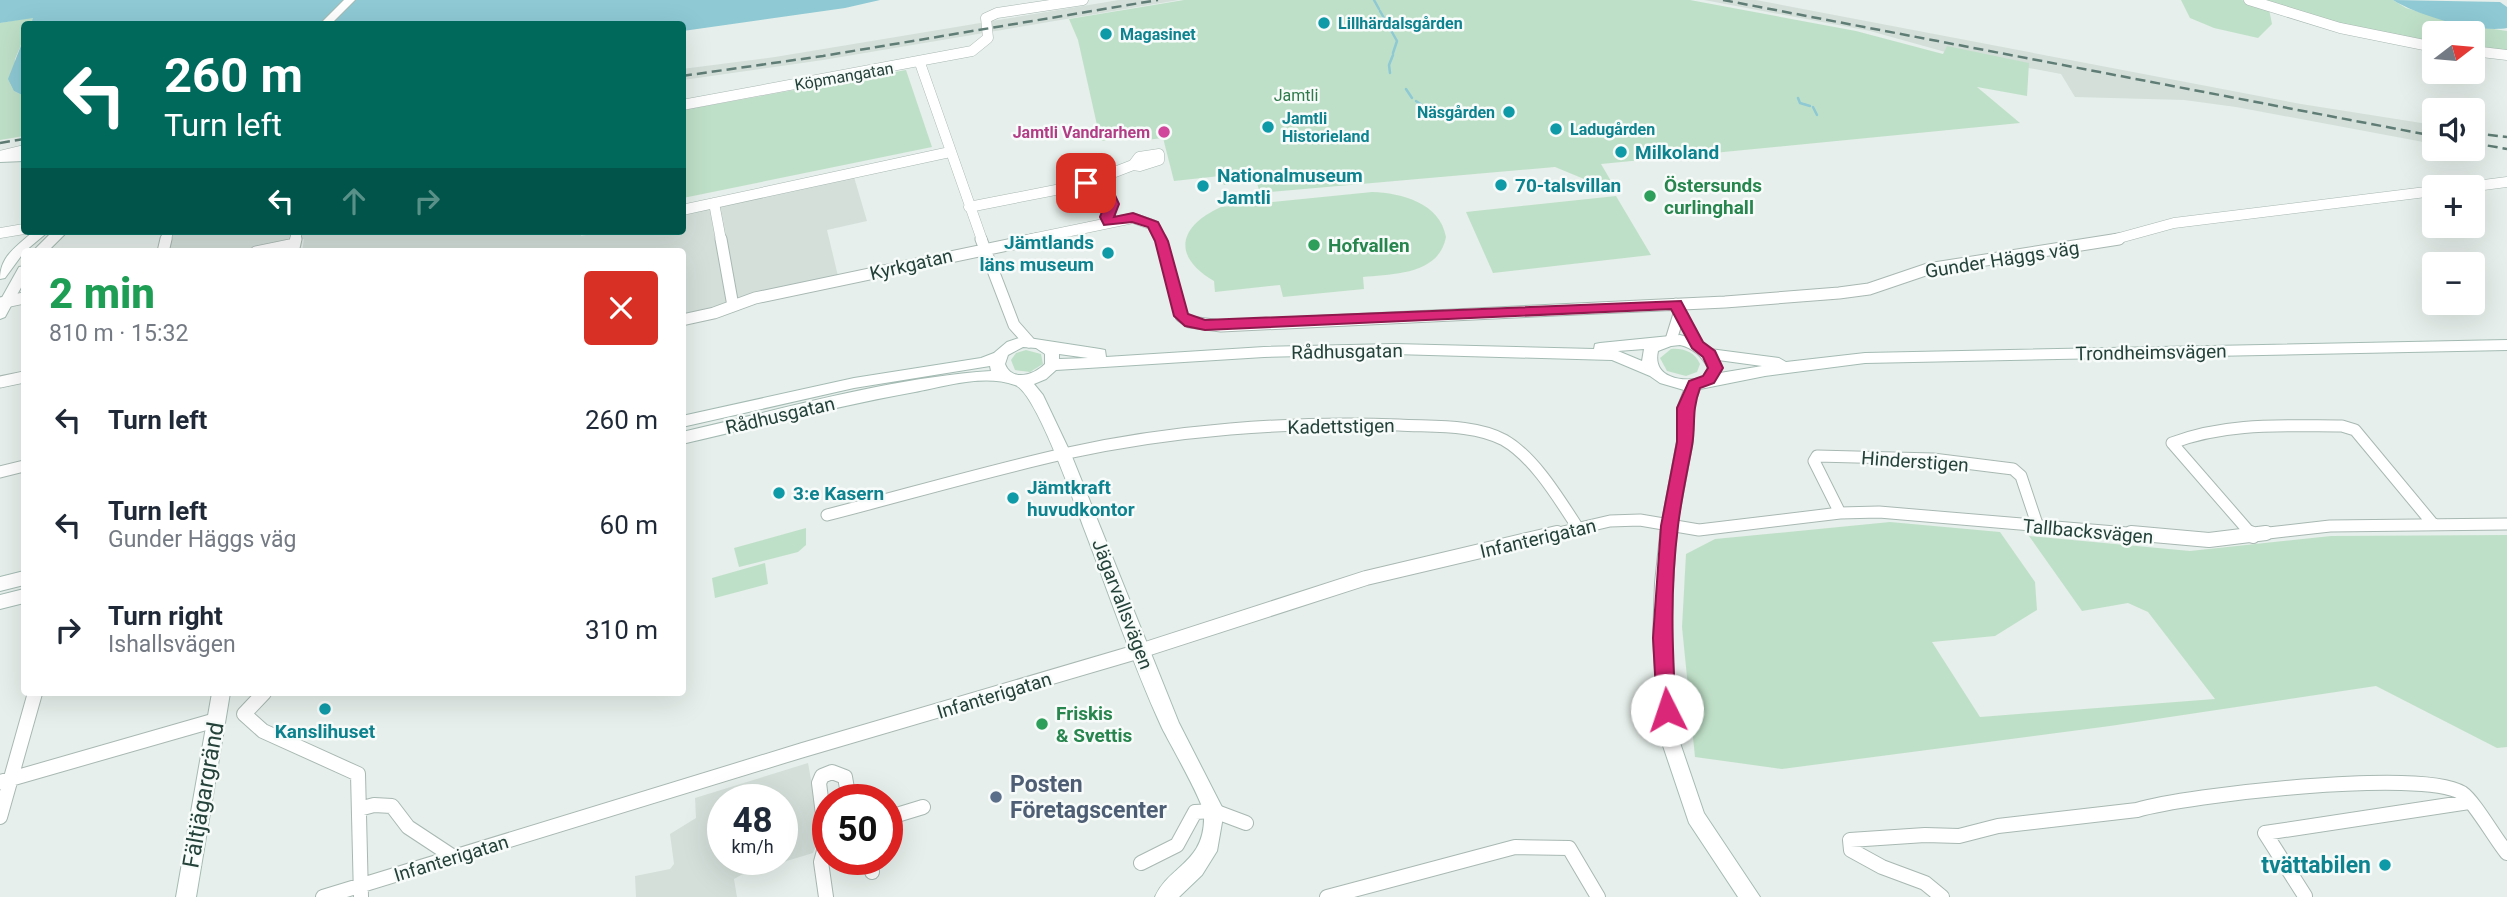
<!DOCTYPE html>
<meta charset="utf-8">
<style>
body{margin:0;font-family:Roboto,sans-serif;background:#f6f6f7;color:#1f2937;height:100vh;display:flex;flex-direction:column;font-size:26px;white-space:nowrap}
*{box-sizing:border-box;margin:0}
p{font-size:23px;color:#747a83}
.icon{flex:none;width:38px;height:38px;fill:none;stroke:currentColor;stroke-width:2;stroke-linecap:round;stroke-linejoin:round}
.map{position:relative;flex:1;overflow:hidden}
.drawer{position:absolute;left:21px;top:248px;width:665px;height:448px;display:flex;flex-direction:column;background:#fff;border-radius:7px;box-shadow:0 7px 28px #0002}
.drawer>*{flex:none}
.banner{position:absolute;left:21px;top:21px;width:665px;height:214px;border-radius:7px;box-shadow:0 7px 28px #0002;background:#00695c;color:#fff;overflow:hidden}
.needle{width:46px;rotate:74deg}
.controls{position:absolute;left:2422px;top:21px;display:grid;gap:14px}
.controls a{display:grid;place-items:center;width:63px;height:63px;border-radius:7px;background:#fff;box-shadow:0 7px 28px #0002;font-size:35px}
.speed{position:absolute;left:707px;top:784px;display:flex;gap:14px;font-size:35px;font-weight:700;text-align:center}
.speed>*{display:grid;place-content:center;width:91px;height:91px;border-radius:50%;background:#fff;box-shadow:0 7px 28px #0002;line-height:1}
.speed small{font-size:18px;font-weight:400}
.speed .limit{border:10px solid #d22;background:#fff;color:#111}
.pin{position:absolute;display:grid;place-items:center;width:60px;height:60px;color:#fff;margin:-30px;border-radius:14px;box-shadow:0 4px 10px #0006}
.me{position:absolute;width:77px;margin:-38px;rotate:356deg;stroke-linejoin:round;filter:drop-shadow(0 0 5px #0008)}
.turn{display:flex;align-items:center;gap:24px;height:147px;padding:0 28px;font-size:32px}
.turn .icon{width:91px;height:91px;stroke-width:2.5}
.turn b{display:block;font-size:49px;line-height:60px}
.lanes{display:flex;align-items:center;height:66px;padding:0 28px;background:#0003;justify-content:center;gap:35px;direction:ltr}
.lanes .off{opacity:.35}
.round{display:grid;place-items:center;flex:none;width:74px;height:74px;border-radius:7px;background:#f6f6f7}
.head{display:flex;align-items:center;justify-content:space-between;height:119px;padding:0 28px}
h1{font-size:42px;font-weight:800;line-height:52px;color:#1e9e55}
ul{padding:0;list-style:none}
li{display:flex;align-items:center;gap:21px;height:105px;padding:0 28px}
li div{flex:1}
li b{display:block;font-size:26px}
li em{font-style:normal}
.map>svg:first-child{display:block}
.built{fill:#d4dfda;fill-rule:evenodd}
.green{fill:#bfe0c8}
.water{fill:#8ec9d4}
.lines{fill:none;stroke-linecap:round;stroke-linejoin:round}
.stream{stroke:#8ec9d4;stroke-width:2.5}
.street-far2-casing{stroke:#a8b8b2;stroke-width:11}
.street-far1-casing{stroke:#a8b8b2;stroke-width:13}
.street-casing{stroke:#a8b8b2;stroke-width:16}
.secondary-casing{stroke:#a4bbb3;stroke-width:2}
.street-far2{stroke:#fff;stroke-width:10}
.street-far1{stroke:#fff;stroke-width:11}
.street{stroke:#fff;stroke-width:14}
.secondary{fill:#fff;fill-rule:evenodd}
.rail{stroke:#5f7d75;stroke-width:2.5;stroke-dasharray:10 5;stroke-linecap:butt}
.route{fill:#db2777;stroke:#8e194d;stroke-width:2}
.culture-dot{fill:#0f9aa8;stroke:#f7fbf9;stroke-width:2.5}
.hotel-dot{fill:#d1479c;stroke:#f7fbf9;stroke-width:2.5}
.leisure-dot{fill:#2e9e5b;stroke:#f7fbf9;stroke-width:2.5}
.service-dot{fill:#5c6f8a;stroke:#f7fbf9;stroke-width:2.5}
.labels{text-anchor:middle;stroke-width:5;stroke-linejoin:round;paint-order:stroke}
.far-culture-label{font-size:16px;font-weight:bold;fill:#0d838f;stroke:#f7fbf9;text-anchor:start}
.far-street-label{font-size:16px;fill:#24423a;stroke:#f7fbf9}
.far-park-label{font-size:16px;fill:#2d7a4b;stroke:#f7fbf9}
.far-hotel-label{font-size:16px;font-weight:bold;fill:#b23c85;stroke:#f7fbf9;text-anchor:end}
.culture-label{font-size:19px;font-weight:bold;fill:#0d838f;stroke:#f7fbf9;text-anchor:start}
.leisure-label{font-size:19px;font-weight:bold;fill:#27864d;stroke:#f7fbf9;text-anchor:start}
.street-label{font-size:19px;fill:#24423a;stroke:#f7fbf9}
.near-service-label{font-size:23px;font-weight:bold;fill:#4e5e75;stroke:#f7fbf9;text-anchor:start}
.near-street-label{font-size:23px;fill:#24423a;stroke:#f7fbf9}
.near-culture-label{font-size:23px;font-weight:bold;fill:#0d838f;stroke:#f7fbf9;text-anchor:end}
</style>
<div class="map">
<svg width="2507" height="897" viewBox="0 0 2507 897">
<rect width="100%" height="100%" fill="#e6efeb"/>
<path class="built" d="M1119,0h60l-356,60 -140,20 -1,-11 93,-12z
M1704,0h52l545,104 133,21v19l-198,-37 -52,-7 -109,-3 -14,-23 -112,-21 -79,-22z
M854,177l13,44 -40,9 11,46 -155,38 -1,-62h-380l2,-13 -64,13h-76l6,-21h410l1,5 21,-5h80l1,-17z
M808,763l13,72 -8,18 -72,22 -7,4 3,18h-101l-1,-21 35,-7 4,-5 -4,-30 26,-16 -1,-20zM723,800h59v59h-59z"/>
<path class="green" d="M1184,0h506l166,31 87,23 4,-8 82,17 -2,33 -50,-9 43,36 -419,41 17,29 -63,-26 -295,26 -4,-13 -32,5 -4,-9 -46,5 -11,-43 -17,2 -4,-8 -40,9 -3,-7 -21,-94 -9,-21z
M2181,0h61l27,9 3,15 -14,14 -44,-10 -24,-10z
M2259,0h134l13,8 54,16 47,7v21l-34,-4v-15h-39v10l-64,-11z
M34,17l-3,7h-7v14l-9,21 -1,32 10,5v40l-24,4v-117z
M906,70l26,77 -249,51v-88z
M1372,192c30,1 68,11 74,45 -7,38 -53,37 -83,40l1,12 -81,8 -3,-12 -65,7 -1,-11c-43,-25 -35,-55 7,-74z
M1616,196l35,59 -158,18 -27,-61z
M1671,349c12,-1 24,3 29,15l-3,8 -11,4 -19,-5 -7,-13z
M1026,350l15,4 2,10 -13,8 -15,-2 -4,-10 5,-7z
M1890,522l110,10 35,50 2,28 -42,26 -63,6 48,75 235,-18 -67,-87 -20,-9 -46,8 -53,-75 161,15 141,-15 176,-1v212l-10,1 -121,-62 -266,40 -328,43 -87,-12 -13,-130 4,-73 29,-15z
M806,528v17l-8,7 -59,15 -5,-19z
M765,563l3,21 -53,14 -3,-20z"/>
<path class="water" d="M0,0h880l-35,8 -162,23 -1,-7h-651l2,-6 -33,5z
M2393,0l107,2 7,5v21c-30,5 -88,-12 -114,-28z
M24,38v58l-10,-5 -6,-12z"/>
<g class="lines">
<path class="stream" d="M1374,0l5,9
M1380,11l17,30 -4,12
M1390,73l-1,-8 4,-10
M1406,89l6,9
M1798,98l2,5 10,3
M1416,101l13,9
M1813,107l4,8"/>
<defs>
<path id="street-far2" d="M2249,0l91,28 94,19
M2473,51l34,4
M920,63l62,177
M682,105l290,-54 16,-13 -2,-20 11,-5 86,-13
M1159,154v6l-19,6 -7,-1 6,-8z
M0,156l24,-6
M1081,185l52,-20
M2468,187l39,-5
M714,203l7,37
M969,207l112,-22 25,8c7,10 -2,19 3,28
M682,210l268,-58
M0,233l24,-4
M166,240l2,-9
M295,240l2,-9
M1027,240l106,-22 20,7 8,15
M2112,240l62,-17 260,-32"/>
<path id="street-far1" d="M721,239l12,67
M981,239l33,86 15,17
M1161,239l20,77 9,6 31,4 504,-24 114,-9 30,-4 59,-20 191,-30
M163,252l3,-13
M256,252l39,-8
M293,252l3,-13
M0,303l24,-5
M1676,304l21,41
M682,320l32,-7 41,-15 281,-59
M1671,340l8,-26
M0,382l24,-5
M0,472l24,-6
M1840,513l-26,-52 3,-5 116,3 80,10 8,7 17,51
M827,515c78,-20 157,-43 236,-61 107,-24 227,-33 336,-29 33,2 75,-1 105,15 30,17 55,59 74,88
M1550,535l60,-14 30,-1 59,10 141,-17 39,-1 272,23
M2251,535l79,-9 177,-2
M2252,535l-80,-92c55,-21 112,-17 170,-17l13,4 78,94"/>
<path id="street" d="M2131,533l78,7 57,-7
M2251,533l2,3
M264,693l-20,21 19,17 95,43 3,123
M0,782l216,-62
M359,809l15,-4 18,1 16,21 44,29
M0,817l35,-124
M887,818l36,-11
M826,838l-7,-55 3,-7 10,-4 13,5 4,23
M869,859l3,13
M1141,863l36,-18 18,-33 19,-1 32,12
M2305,896l-40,-63 204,-31
M323,897l480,-147 337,-99 226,-73 191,-45
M826,897l-5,-35 7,-26
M1327,897l188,-50 54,1 29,49
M1942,897l-17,-14 -43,-16 -31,-17 -1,-10 75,-5 34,1 39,-10 139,-16c49,-15 285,-42 325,-17 12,8 34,47 45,60"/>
<path id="secondary" d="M344,0h11l-24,24h-11z
M24,153v8l-24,1v-8z
M34,231h15l-25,21 -19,26 -5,1c0,-23 17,-33 34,-48z
M53,231h15l-21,21h-15z
M24,266v16l-19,35 -5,2v-18l19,-34z
M1680,335l14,4 16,10 69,9 7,4 79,-9 642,-13v10l-642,13 -100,13 -65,13 -7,19v33l-16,85 -4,57 -2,55 6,96 27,79 56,84h-22l-49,-74 -30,-89 -6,-96 2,-55 6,-57 16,-85v-33l7,-18 -24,-7 -10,-7 -38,-16 -218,-6 -130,3 -208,13 -10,9 -12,5 9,11 28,59 108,269 45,88 -7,40 -15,24 -23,22h-24c14,-32 51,-34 49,-83 -1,-13 -34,-70 -42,-86 -30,-65 -53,-135 -79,-202 -9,-25 -48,-135 -68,-141 -31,-11 -69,1 -100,7 -78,14 -155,34 -233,52v-12c102,-23 205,-54 309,-61l-1,-5 -136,22 -172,39v-11l172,-38 127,-20 13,-5 13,-11 15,-5 78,12 5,1 1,7 158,-10 130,-3 200,5 1,-5 5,-1zM1680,345c13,3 22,11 28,23l-6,10c-20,4 -50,0 -44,-27l13,-5zM1023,347l13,1 9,6v10c-11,11 -33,18 -40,0l3,-9zM1644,349l-2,12 -24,-10zM1059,354l29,4 -29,1zM1718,360l44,6 -42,7 2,-5z
M24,571v14l-24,6v-14z
M24,589v14l-24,6v-14z
M212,693h18l-34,204h-20z"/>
</defs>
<use href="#street-far2" class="street-far2-casing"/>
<use href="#street-far1" class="street-far1-casing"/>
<use href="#street" class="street-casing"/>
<use href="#secondary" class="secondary-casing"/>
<use href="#street-far2" class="street-far2"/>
<use href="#street-far1" class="street-far1"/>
<use href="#street" class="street"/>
<use href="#secondary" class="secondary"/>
<path class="rail" d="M1723,0l711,136
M682,76l141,-20 335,-56
M2473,133l34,4
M0,143l24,-4
M2473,143l34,6"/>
</g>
<path class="route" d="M1086,179l28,14 5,11 -5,13 19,-4 25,9 10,19 20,73 17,6 476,-19 22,41 12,9 8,17 -9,15 -14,5c-9,25 -4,35 -8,58 -5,27 -11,54 -14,80 -8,62 -6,122 -2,184l-3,5 -6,3 -7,-3 -3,-5 -4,-72 8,-112 16,-84v-34l12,-27 14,-5 5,-8 -5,-11 -11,-9 -21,-39 -466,21 -20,-4 -11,-10 -19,-75 -7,-14 -16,-5 -28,3 -4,-8c13,-31 -10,-20 -25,-32z"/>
<g class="culture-dot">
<circle cx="1324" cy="23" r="7"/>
<circle cx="1106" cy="34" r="7"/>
<circle cx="1509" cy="112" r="7"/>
<circle cx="1268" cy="127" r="7"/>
<circle cx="1556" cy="129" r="7"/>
<circle cx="1621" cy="152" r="7"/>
<circle cx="1501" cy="185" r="7"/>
<circle cx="1203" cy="186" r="7"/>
<circle cx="1108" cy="253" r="7"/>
<circle cx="779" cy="493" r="7"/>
<circle cx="1013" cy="498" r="7"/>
<circle cx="325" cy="709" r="7"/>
<circle cx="2385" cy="865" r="7"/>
</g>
<circle class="hotel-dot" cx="1164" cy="132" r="7"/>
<g class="leisure-dot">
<circle cx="1650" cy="196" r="7"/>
<circle cx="1314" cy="245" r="7"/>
<circle cx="1042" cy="724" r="7"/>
</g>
<circle class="service-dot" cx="996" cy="797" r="7"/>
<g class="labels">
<g class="far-culture-label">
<text x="1338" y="29">Lillhärdalsgården</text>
<text x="1120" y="40">Magasinet</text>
<text x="1495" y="118" text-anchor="end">Näsgården</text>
<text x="1282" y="124">Jamtli<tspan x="1282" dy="18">Historieland</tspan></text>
<text x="1570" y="135">Ladugården</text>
</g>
<g class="far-street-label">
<text transform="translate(844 76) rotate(-10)" y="6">Köpmangatan</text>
</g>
<g class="far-park-label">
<text x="1296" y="101">Jamtli</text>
</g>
<g class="far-hotel-label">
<text x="1150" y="138">Jamtli Vandrarhem</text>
</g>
<g class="culture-label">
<text x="1635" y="159">Milkoland</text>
<text x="1217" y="182">Nationalmuseum<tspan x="1217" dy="22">Jamtli</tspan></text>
<text x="1515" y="192">70-talsvillan</text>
<text x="1094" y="249" text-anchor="end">Jämtlands<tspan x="1094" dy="22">läns museum</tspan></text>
<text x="1027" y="494">Jämtkraft<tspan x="1027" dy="22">huvudkontor</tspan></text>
<text x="793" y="500">3:e Kasern</text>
<text x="325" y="738" text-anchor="middle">Kanslihuset</text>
</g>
<g class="leisure-label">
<text x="1664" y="192">Östersunds<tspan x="1664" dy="22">curlinghall</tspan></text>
<text x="1328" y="252">Hofvallen</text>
<text x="1056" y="720">Friskis<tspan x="1056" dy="22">&amp; Svettis</tspan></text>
</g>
<g class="street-label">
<text transform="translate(2002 259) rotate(-9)" y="7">Gunder Häggs väg</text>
<text transform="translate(911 264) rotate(-13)" y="7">Kyrkgatan</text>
<text transform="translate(1347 351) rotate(-1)" y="7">Rådhusgatan</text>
<text transform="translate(2151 352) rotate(-1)" y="7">Trondheimsvägen</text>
<text transform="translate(780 415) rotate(-13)" y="7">Rådhusgatan</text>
<text transform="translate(1341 426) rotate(-1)" y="7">Kadettstigen</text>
<text transform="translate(1915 461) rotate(4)" y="7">Hinderstigen</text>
<text transform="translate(2088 531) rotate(5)" y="7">Tallbacksvägen</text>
<text transform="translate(1538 538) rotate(-13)" y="7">Infanterigatan</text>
<text transform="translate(1123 604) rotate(69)" y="7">Jägarvallsvägen</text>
<text transform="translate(994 695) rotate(-17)" y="7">Infanterigatan</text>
<text transform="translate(451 858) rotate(-17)" y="7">Infanterigatan</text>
</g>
<g class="near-service-label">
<text x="1010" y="792">Posten<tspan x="1010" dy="26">Företagscenter</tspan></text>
</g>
<g class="near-street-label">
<text transform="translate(203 795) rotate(-80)" y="8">Fältjägargränd</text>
</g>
<g class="near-culture-label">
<text x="2371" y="873">tvättabilen</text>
</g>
</g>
</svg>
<div class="controls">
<a><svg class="needle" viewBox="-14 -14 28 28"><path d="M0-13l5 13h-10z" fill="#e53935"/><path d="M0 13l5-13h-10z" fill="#747a83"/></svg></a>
<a><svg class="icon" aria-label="sound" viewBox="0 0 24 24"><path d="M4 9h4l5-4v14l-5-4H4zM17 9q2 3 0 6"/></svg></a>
<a>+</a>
<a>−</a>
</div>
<div class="speed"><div>48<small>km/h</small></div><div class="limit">50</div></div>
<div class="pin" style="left:1086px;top:183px;background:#d93025"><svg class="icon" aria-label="arrive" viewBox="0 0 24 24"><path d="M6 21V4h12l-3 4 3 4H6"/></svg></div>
<svg class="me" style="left:1667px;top:710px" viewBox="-20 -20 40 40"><circle r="19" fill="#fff"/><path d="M0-13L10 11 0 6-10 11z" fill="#db2777"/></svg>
<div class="banner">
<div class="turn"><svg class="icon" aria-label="left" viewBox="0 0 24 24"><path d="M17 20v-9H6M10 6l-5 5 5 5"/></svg><div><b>260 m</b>Turn left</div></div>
<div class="lanes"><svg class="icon" aria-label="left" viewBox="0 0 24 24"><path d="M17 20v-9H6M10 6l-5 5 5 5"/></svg><svg class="icon off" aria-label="ahead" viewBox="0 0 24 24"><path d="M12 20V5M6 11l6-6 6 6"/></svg><svg class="icon off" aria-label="right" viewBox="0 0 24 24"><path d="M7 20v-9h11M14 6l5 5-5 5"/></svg></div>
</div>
<section class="drawer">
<div class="head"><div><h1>2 min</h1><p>810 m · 15:32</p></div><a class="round" style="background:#d93025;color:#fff"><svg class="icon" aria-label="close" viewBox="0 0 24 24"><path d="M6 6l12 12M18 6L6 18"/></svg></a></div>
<ul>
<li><svg class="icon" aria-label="left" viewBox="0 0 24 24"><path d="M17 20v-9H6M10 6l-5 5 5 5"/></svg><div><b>Turn left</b></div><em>260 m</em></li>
<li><svg class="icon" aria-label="left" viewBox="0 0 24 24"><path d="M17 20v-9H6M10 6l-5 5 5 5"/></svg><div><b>Turn left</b><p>Gunder Häggs väg</p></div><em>60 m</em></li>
<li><svg class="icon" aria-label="right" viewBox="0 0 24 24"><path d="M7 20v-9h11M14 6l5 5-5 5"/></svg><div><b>Turn right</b><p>Ishallsvägen</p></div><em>310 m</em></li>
</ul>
</section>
</div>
